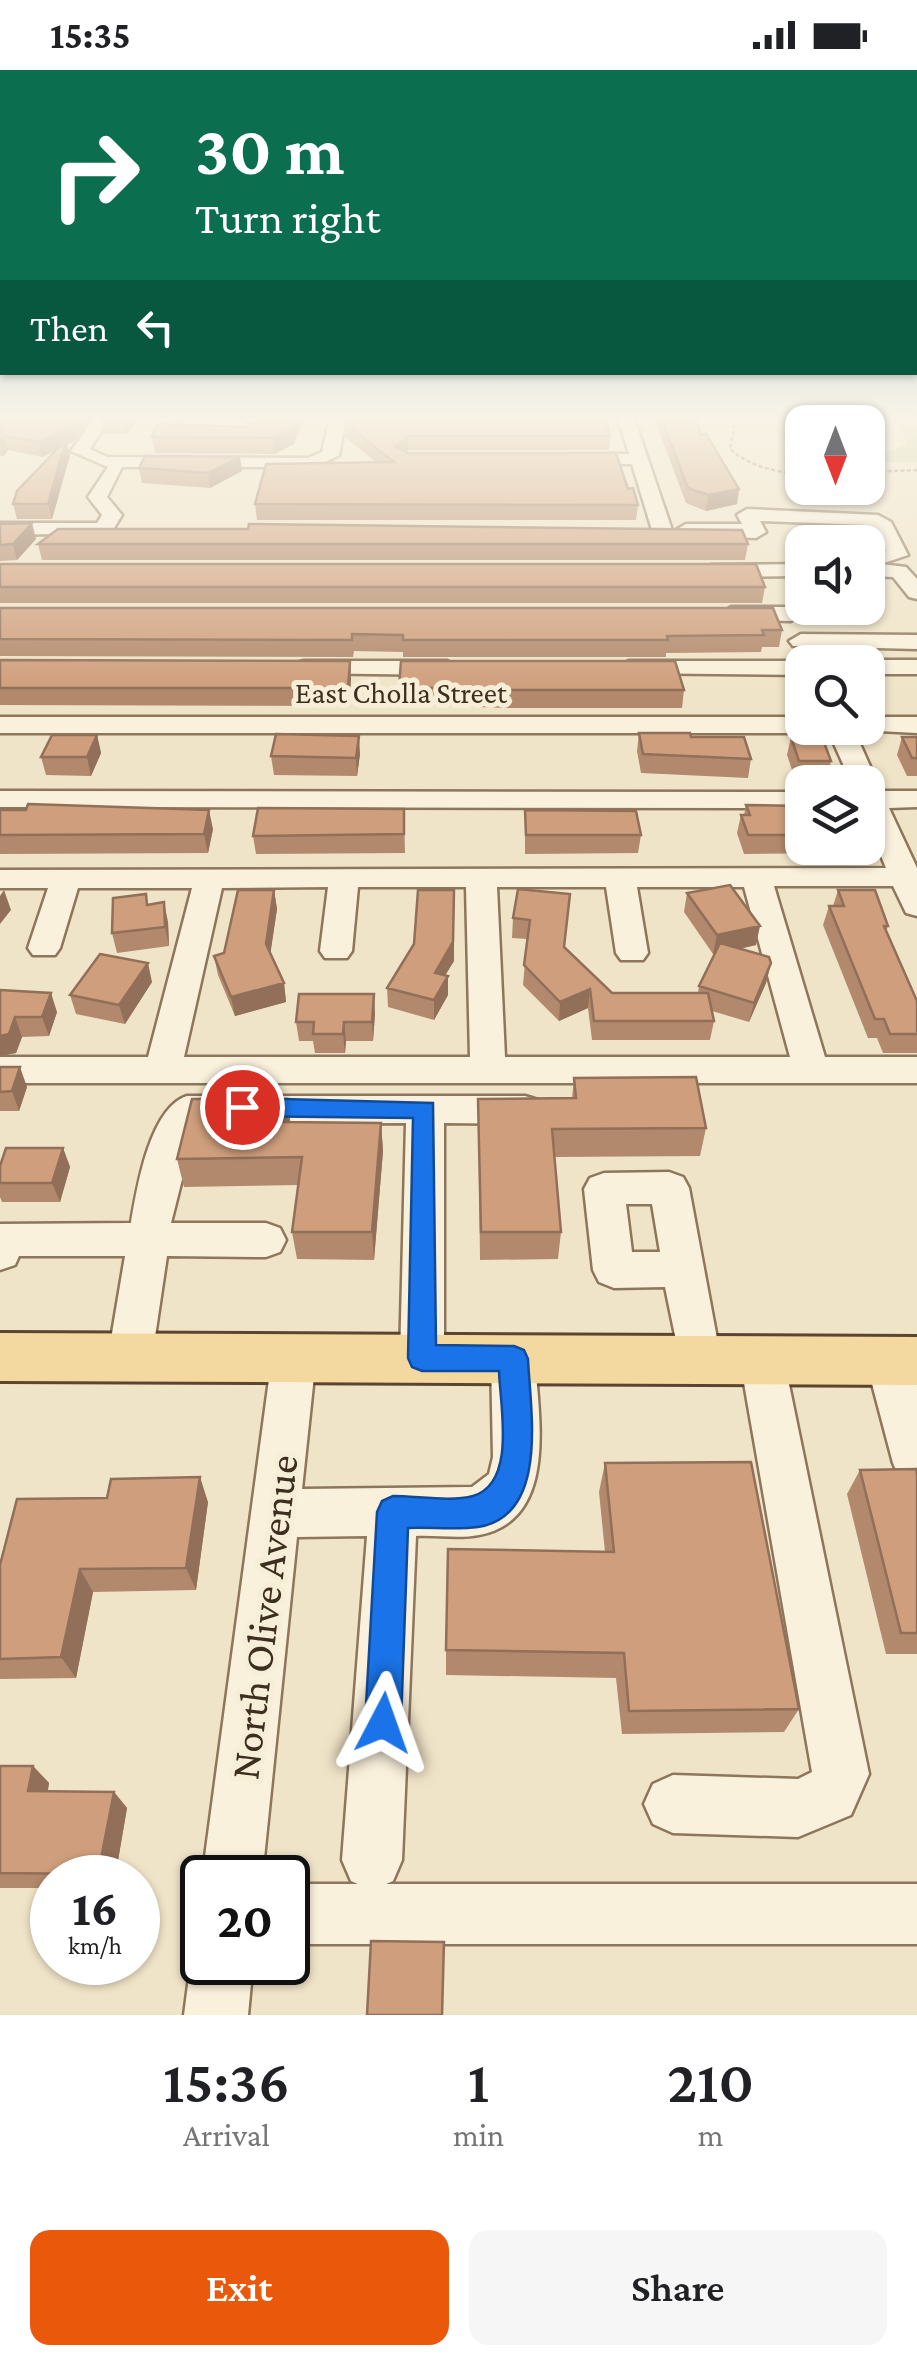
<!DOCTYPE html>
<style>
body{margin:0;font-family:"Crimson Pro",serif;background:#f6f6f6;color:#202124;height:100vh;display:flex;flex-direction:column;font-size:38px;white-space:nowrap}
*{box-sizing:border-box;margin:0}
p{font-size:32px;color:#757577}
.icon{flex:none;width:55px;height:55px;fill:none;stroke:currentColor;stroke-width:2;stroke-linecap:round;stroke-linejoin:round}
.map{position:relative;height:1945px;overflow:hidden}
.sheet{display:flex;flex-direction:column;background:#fff;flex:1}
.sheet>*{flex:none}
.top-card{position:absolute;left:0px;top:0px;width:918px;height:305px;box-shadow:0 2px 8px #0004;background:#0b6e4f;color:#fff;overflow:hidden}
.needle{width:65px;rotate:180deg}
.fabs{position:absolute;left:785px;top:335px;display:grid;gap:20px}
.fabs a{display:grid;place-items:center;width:100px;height:100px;border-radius:20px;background:#fff;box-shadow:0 2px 8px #0004;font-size:50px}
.speed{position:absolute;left:30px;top:1785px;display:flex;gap:20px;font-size:50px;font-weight:700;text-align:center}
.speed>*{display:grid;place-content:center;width:130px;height:130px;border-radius:50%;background:#fff;box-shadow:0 2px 8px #0004;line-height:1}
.speed small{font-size:25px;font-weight:400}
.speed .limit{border:5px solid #111;border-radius:15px;background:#fff;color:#111}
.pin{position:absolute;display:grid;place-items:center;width:85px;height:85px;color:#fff;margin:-42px;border:5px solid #fff;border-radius:50%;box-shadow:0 2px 10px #0007}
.me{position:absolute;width:110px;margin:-55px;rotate:4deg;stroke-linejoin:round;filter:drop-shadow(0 0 8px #0008)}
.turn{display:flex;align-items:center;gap:35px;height:210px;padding:0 30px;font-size:45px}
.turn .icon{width:130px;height:130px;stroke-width:2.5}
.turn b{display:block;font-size:70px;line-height:85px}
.then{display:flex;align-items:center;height:95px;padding:0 30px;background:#0003;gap:20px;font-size:38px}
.eta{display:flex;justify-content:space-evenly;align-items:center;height:170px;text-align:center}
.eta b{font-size:60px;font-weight:600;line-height:70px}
.button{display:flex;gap:20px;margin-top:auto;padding:20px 30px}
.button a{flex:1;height:115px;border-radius:20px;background:#ea580c;color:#fff;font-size:40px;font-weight:600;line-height:115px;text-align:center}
.button a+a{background:#f6f6f6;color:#202124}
.status{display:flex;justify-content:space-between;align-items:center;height:70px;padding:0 50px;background:#fff;direction:ltr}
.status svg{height:28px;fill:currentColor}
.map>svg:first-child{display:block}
.green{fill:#c9cf9b}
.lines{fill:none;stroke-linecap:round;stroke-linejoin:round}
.minor-casing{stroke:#8d765c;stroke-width:5}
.major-casing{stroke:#5b4430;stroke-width:6}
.path{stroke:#8d765c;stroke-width:2.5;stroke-dasharray:4 2.5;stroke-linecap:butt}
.minor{fill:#faf1dc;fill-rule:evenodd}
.major{fill:#f3d9a0;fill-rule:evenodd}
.wall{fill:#b2896c}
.shaded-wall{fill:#916f58}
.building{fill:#cf9f7d;stroke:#916f58;stroke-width:2.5}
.route{fill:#1a73e8;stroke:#114b97;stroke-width:2.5}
.labels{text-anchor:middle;stroke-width:10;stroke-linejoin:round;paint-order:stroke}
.far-street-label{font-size:30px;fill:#3d2e20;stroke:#f7eed8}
.near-street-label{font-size:42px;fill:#3d2e20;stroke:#f7eed8}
</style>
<div class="status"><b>15:35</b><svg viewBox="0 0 49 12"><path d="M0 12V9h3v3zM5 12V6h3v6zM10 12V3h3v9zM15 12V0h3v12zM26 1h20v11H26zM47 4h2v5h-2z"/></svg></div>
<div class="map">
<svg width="917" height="1945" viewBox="0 0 917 1945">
<rect width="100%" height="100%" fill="#f0e4c8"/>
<path class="green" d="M894,348h16l7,9v35h-49v-7l19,-2 20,-10z"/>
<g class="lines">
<defs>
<path id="minor" d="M94,348h16l-20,31 17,8 201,1 14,-6 8,-34h16l-7,37 -23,12h-194l-15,30 15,18 -11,18 -111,2v-12h97l5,-8 -14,-18 20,-30 -37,-16z
M194,348h46l8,7 -8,5 -58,1v-8z
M618,348h16l38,112 -3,4 -17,-4 -20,-66h-62l-9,-5 9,-5h59z
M747,439l131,6 13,7 17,33 -27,9 25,3 11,12v20l-8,-2 -16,-20 -25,-1v-22l18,-3 -10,-21 -9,-5 -107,-4 6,11 -10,6 -70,-2 -10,-6 10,-6h56l-5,-9z
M802,494v12l-91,1 -11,-6 11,-6z
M731,537h60l11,7 -11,7 -68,-2 -3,-5z
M801,564l116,1v14l-124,-3 -4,-5z
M868,590h49v14h-49v-12h-9z
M304,591h143l12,7 -12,7 -151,-2 -4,-5 4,-5z
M629,591h173l7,1h-7v13l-181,-2 -4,-5z
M0,647h802v11h11l-11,5h-802z
M868,647h49v16l-58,-3 -2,-2h11z
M827,658h26l28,63h36v16l-28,1 28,60v48l-11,-3 -13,-27h-119l51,171h92v26h-917v-26h148l44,-169h-114l-18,60 -5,7h-22l-5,-7 20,-60h-48v-18l886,-2 -18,-44v-42h-17zM328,817l-8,64 5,7h22l5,-7 6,-64h108l4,170h-286l38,-169zM497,817h109l10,66 5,7h22l5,-7 -11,-66h107l46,170h-285z
M0,721l802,1v16l-802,-1z
M187,1026h338l13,4 5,10 -5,10 -13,4 -81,-1v235l-6,14 -16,6 -16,-6 -6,-14 6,-235 -210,1 -25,99h95l14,5 6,12 -6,12 -14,5 -99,-1 -15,101 -6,14 -16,6 -16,-6 -6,-14 17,-101h-106l-4,9 -15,5v-46l131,-1c6,-36 19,-115 56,-127z
M669,1102l14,5 6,11 32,172 -6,14 -16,6 -16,-6 -18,-87 -51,1 -15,-6 -6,-12 -9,-81 6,-11 14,-5zM626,1134h26l8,48h-28z
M294,1267l16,6 6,14 -14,132 170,-2 17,-13 4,-17 -2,-98 6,-14 16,-6 16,6 6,14c3,56 24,161 -56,176 -19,4 -43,0 -63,1l-14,324 -9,21 -7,3h531v60h-629v-60h70l-7,-3 -9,-21 25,-324 -70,1 -35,341 -60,1 70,-522 6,-14z
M762,1270l16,6 6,14 85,414 -18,41 -53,22 -125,-4 -20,-9 -9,-20 9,-20 20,-9 125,4 14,-7 -72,-412 6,-14z
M888,1271l16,6 13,37v102l-17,-7 -7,-16 -27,-102 6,-14z
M202,1869v23h51l-5,53h-64l7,-53z"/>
<path id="major" d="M0,1263l917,4v48l-917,-4z"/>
</defs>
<use href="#minor" class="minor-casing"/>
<use href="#major" class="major-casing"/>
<path class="path" d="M736,348l-6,31c21,18 45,23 72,25
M868,402l49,-2"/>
<use href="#minor" class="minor"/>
<use href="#major" class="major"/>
</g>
<path class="wall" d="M0,348h91l-18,24 -6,2 3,11 -18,64h-35l-4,-15 45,-55 -16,8 -34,-7 -4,6h-4z
M139,348l-13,16h-22l-2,-14z
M654,348h41l6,17 38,54 -2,15 -31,7 -20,-8z
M344,353l266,13 -1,14h-201l-2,2 222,37 10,16 -2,15h-379l-2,-16 122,-41 -32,-26z
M246,357l48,17 -20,10 -119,-1 -3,-16z
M139,398l103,3 -32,17 -68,-5z
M0,454l36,15 -19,21 -17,1z
M38,474h710l-3,16h-703z
M0,494l765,23 -3,16h-762z
M0,538l782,22 -3,17h-17l-1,5 -95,1v4h-263v-5l-49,-1 -1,6 -353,-1z
M0,590l350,1 1,17 -2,28 -349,-1z
M399,617l285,3 -2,18h-177l-105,-4z
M639,663l52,4 60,22 -3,19 -107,-5 -4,-22z
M97,665l4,18 -10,23 -45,-1 -5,-18z
M791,667l40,24 -4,18h-32l-8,-24z
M902,667h15v39h-10l-10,-21z
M360,684l-3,22 -83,-1 -3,-19z
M746,735l56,1v42h51l-1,5 -108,1 -7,-21 4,-18h3z
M404,739l1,44 -149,1 -3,-18z
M0,740l213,19 -5,24 -208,1z
M525,740l116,25 -3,18 -113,1z
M518,819l46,58 48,46h86l1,-7 16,-32h-2l-29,-42 3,-19 69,52 -16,4 31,14 -5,20 -17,39 -37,-11 2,10 -4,19h-118l-4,-32 -29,13 -36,-36 4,-46 -15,-1 1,-20z
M274,820l3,19 -7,45 14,29 2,19 -51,14 -17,-41 -4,-19 10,-3z
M838,820l50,36 -2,6 31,69v52h-34l-6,-15h-9l-45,-113 6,-19h4z
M149,834l19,18 1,24 -52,7 -5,-20z
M454,891l-9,14 3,1v19l-14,25 -46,-13 -1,-19z
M152,912l-27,42 -49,-10 -6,-19z
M0,920l57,22 -8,24 -27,1 -6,16 -16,3z
M375,943l-2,28h-27l-1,12h-30l-2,-12h-14l-3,-19z
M0,997l27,20 -8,24h-19z
M574,1008l132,50 -6,28 -146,1 7,75 -3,27 -78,1 -2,-161 94,-1z
M290,1052l91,1 2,28 -9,109 -77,-1 -5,-27 7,-47 -115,2 -7,-28z
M63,1078l7,19 -10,35h-58l-2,-5v-31z
M605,1393l194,246 -15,23 -162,2 -6,-56 -170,-3v-25l159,-98 -6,-60z
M860,1400l57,4v180h-31l-39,-160z
M208,1432l-12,88 -103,2 -17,86 -76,1v-114z
M0,1696h33l16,17 -1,8 66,1 13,16 -12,70h-63v10h-52z"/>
<path class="shaded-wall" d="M77,348h14l-18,24 -6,2 3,11 -18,64 -4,-15 17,-58 -23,11 -3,-15z
M124,348h15l-13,16 -3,-14z
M296,348h9l-11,26 -20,10 -1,-16z
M4,366l4,14 -4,6 -4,-15z
M408,366v14l-13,10v-14z
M240,387l2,14 -32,17 -2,-15z
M739,419l-2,15 -31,7 2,-16z
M32,453l4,16 -19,21 -4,-16z
M350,591l1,17 -2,28 -1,-18z
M97,665l4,18 -10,23 -4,-19z
M359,666l1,18 -3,22 -1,-18z
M209,740l4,19 -5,24 -4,-19z
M4,820l7,20 -11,14v-28z
M274,820l3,19 -8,54 -3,-19z
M454,820v71l-19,31v-19z
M164,832l4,20 1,24 -4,-19z
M760,856l-4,19 -43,9 4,-19z
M148,893l4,19 -27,42 -6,-19z
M771,893l-5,20 -17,39 5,-19z
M448,906v19l-14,25v-20z
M284,913l2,19 -51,14 -4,-19z
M590,919l-2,19 -29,13 1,-19z
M51,923l6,19 -8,24 -7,-19z
M374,924l1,19 -2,28 -1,-19z
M15,947l7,20 -6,16 -16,3v-20z
M344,952l2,19 -1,12 -2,-19z
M20,997l7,20 -8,24 -7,-20z
M287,1029l4,28 -7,-5z
M381,1053l2,28 -9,109 -2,-28z
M63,1078l7,19 -10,35 -8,-19z
M200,1407l8,25 -12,88 -10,-22z
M80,1499l13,23 -17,86 -15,-21z
M33,1696l16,17 -5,25 -16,-17z
M114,1722l13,16 -12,70h-13l-4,-4z"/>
<path class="building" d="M11,348h66l-7,9 -31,15 -35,-6 -4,5v-16l12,-3z
M102,348h22l-1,2h-21z
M263,348h33l-4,10 -19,10 -121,-1 6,-13 88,3z
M346,348h260l4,18h-202l-13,10 13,7h208l12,36 5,-1 5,17 -383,-1 11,-40 128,-2 -50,-39z
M661,348h34l6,17 5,-1 33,55 -31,6 -20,-7z
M66,370l-18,64h-35l4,-13z
M145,386l95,1 -32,16 -69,-5z
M32,453l-19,21 -13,1v-21z
M249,454l493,6 6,14h-710l20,-15h190z
M0,494h756l9,23h-765z
M0,538h773l9,22h-20l2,5 -97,1 1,4h-265v-5l-51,-1v6l-352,-1z
M0,590l350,1 -2,27h-348z
M401,591h274l9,29h-179l-106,-3z
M639,663h51l1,4h53l7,22 -108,-5z
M276,664l83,2 -3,22 -85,-2z
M52,665h45l-10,22h-46z
M791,667h31l9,24h-32z
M902,667h15v21h-5z
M28,734l181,6 -5,24 -204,1v-25h26z
M746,735l56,1v29h-54l-7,-20h9z
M258,738l146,1v25l-151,2z
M525,740l111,1 5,24h-115z
M730,815l30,41 -43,9 -30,-42z
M518,819l52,5 -6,53 48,46h96l6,28h-120l-4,-32 -30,13 -36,-37 6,-45 -17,-2z
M238,820h36l-8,54 18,39 -53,14 -17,-41 10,-3z
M418,820h36l-1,52 -18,31 13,3 -14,24 -47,-12 27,-44z
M838,820h37l13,36h-4l33,75v33h-27l-6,-15h-9l-46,-113h15z
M146,824l1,11 17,-3 1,25 -53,6 1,-35z
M720,873l49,14 2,6 -17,40 -55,-17z
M100,884l48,9 -29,42 -49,-10z
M0,920l51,3 -9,24h-27l-6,17 -9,2z
M299,924h75l-2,28h-28l-1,12h-30l1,-12h-18z
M0,997h20l-8,24 -12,1z
M696,1007l10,51 -154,1 9,103h-80l-3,-133 98,-1 -2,-20z
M192,1029h95l-3,23 97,1 -9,109h-80l10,-75 -125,2z
M6,1078h57l-11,35h-52v-17z
M751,1392l48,247 -170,2 -5,-58 -178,-3 2,-101 166,3 -9,-89z
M916,1399l1,5v159h-16l-41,-163z
M200,1407l-14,91 -106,1 -19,88 -61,2v-94l17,-66 90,-1 4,-19z
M0,1696h33l-5,25 86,1 -16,82 -98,-1z
M371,1871l73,1 -2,73h-75z"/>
<linearGradient id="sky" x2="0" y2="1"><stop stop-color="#8fbad6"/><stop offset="0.56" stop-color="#f8f3e6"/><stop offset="1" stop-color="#f8f3e6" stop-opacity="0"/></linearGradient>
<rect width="917" height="620" fill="url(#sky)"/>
<path class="route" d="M242,1028l191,5 3,242 78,1 10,4 4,9c2,49 22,157 -50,168 -22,3 -47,0 -70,1l-7,195 -6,13 -12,5 -13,-5 -5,-13 12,-211 5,-11 11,-5c24,0 58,6 80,0 44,-13 27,-91 26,-125h-77l-10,-4 -4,-9 5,-240 -171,-2 -12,-9z"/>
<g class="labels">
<g class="far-street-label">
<text x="401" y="633">East Cholla Street</text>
</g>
<g class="near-street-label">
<text transform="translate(263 1547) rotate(-83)" y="15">North Olive Avenue</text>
</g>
</g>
</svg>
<div class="fabs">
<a><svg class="needle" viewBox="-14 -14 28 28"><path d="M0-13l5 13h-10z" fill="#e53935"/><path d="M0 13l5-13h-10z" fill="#757577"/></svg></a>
<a><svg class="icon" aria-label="sound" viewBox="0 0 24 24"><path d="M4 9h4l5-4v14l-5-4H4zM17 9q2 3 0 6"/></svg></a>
<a><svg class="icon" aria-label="search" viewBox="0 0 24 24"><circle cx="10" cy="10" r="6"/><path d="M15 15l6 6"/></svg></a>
<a><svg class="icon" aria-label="layers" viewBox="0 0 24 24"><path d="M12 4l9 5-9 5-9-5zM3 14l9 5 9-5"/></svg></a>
</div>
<div class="speed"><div>16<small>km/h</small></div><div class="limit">20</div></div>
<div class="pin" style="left:242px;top:1037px;background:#d93025"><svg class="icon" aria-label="arrive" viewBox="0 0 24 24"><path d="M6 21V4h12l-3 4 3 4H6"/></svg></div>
<svg class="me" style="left:383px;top:1653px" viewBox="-20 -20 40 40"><path d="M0-17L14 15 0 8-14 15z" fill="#1a73e8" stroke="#fff" stroke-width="4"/></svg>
<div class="top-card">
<div class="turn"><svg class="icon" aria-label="right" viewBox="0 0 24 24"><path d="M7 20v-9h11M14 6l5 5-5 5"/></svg><div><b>30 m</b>Turn right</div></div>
<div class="then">Then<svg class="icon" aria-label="left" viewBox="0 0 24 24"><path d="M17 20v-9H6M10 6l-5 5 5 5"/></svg></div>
</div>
</div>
<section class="sheet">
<div class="eta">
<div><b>15:36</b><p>Arrival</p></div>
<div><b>1</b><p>min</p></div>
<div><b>210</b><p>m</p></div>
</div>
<div class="button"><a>Exit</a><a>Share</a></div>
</section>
